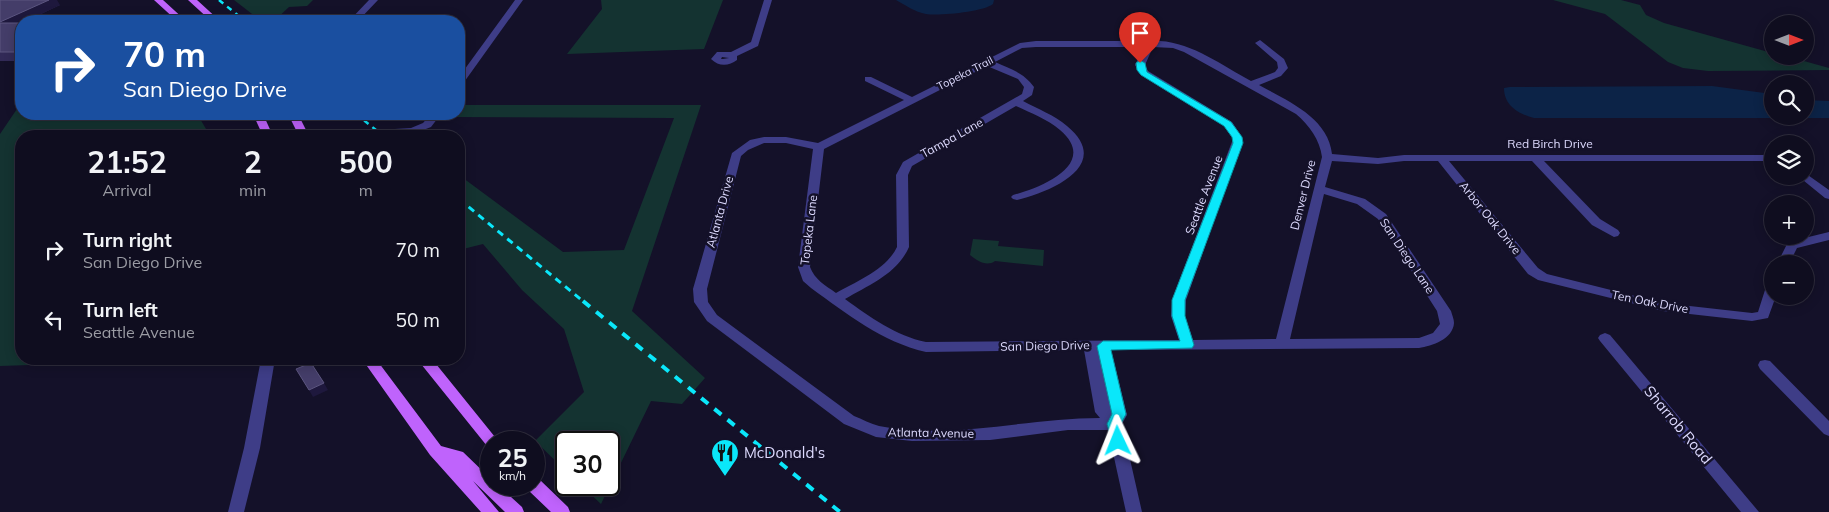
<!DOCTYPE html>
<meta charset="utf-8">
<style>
body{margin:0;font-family:Mulish,sans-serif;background:#1d1b2c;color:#f1f3f6;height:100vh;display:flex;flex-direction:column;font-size:19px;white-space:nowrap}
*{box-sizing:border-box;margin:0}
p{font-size:16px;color:#9b9ca4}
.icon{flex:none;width:28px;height:28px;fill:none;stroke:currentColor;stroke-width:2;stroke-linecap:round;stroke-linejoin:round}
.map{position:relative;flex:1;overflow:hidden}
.panel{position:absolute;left:15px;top:130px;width:450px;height:235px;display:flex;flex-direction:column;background:#0f0d1f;border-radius:20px;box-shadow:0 2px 12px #0003,0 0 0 1px #2f2d3d}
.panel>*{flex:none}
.top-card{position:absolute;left:15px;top:15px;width:450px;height:105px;border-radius:20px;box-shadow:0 2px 12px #0003,0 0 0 1px #2f2d3d;background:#1a4fa0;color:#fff;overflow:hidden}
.needle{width:32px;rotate:90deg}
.buttons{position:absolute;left:1764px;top:15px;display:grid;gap:10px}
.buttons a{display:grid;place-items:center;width:50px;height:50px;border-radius:50%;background:#0f0d1f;box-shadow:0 2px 12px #0003,0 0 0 1px #2f2d3d;font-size:25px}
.speed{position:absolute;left:480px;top:431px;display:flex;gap:10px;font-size:25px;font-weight:700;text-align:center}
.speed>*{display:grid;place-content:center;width:65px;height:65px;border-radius:50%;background:#0f0d1f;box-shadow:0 2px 12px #0003,0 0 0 1px #2f2d3d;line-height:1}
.speed small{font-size:12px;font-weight:400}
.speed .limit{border:2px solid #111;border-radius:8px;background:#fff;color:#111}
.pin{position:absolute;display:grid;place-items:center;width:42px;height:42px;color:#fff;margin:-51px -21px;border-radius:50% 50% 50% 0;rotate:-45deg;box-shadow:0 0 5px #0007}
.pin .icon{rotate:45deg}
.me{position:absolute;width:55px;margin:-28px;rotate:358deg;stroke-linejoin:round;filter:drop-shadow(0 0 4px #0008)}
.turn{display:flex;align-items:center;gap:18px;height:105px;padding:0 25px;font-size:22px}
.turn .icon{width:65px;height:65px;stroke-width:2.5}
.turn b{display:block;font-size:35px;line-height:42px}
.eta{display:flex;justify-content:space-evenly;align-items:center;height:85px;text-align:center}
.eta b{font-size:30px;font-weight:700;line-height:35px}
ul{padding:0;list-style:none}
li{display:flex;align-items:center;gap:15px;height:70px;padding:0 25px}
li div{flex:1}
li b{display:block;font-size:19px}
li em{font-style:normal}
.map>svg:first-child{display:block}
.green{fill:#143331}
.water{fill:#0c2347}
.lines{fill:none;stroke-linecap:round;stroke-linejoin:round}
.minor{fill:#3e3d87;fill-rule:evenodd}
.tertiary{fill:#3e3d87;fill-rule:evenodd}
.primary{fill:#bf63fc;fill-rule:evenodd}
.rail-far2{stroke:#0ae7fa;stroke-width:2.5;stroke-dasharray:5.5 5;stroke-linecap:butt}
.rail-far1{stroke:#0ae7fa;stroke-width:3;stroke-dasharray:7 5.5;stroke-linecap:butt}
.rail{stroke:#0ae7fa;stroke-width:4;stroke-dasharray:9 8;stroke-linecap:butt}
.wall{fill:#322a57}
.shaded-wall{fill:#1e183d}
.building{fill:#443d69;stroke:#5c5680}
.route{fill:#0ae7fa;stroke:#0696a2}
.labels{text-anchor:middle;stroke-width:5;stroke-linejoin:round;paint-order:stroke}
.far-street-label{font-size:11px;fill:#dddafe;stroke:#141129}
.street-label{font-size:12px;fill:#dddafe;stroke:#141129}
.near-street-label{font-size:15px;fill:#dddafe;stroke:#141129}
.near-poi-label{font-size:15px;fill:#dddafe;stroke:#141129;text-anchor:start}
</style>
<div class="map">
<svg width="1829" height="512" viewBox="0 0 1829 512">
<rect width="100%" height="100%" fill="#141129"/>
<path class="green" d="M234,0h79l-6,6 -18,1 -15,14h-13z
M601,0h122l-19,49 -137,5 35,-45z
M1547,0h74l19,5 6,10 18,8 108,30v3h14l43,12v2l-121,1 -25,-3 -15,-6 -63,-48 -52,-14z
M21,103v11h159l19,3 7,12 -11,7h-174v223h73l-4,4 -90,3v-232z
M459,105h242l-69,206 73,67 -23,26 -31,-3 -50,103 -20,-19h28v-43h-43v29l-31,-30 49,-49 -20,-63 -42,-39 -39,-46 -24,6v-19l6,-3 -6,-4v-49l104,77 61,-2 50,-132 -226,-1 3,-3h8z
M973,239l26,2 -1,5 46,4 -1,16 -48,-5c-8,6 -18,0 -25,-6z"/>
<path class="water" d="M896,0h98l-1,4c-10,8 -54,12 -67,10 -11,-2 -21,-9 -30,-14z
M1712,86l60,8v22h33v-16l24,1v17h-295c-15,-4 -30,-12 -30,-30l6,-1z"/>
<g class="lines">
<path class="minor" d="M369,0h9l-20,21h-9z
M515,0h8l-61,85 -3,1v-9z
M764,0h8l-14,46 -21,10v4c-8,6 -18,7 -26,-1l6,-7h14l20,-10zM722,57l7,1 -6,1h-2z
M1260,40l24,19 4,9 -7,8 -22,9c28,16 69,32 73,69l46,4 26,-3h368v6h-228l56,58 18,11 2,3 -2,3 -4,1 -22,-12 -60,-64h-83l89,107 9,6 116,29 89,10 6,-1 7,-22 7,-4v10h4l-8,22 -16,3 -89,-10 -125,-31 -10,-6 -90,-113h-34l-26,3 -46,-3 -7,26 40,12 21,15 65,97c1,4 3,8 3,12 -1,16 -22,23 -35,25l-308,2 16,65 -5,9 20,88h-16l-18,-82h-40l-78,10 -78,1 -36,-4 -32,-13 -137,-103 -13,-19 -1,-13 39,-136 18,-13 14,-3h22l32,6 86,-43 -39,-19v-4h6l41,20 108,-54 16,-2h124c33,2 63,25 91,40l24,-9 3,-4 -1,-6 -22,-19zM1036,47h108l-9,18 6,10 83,51 9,13 -61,161 -1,16 8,24 -253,2c-30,-6 -56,-25 -81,-43 24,-14 52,-25 64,-52l-1,-72 4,-9 104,-60c15,7 31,13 44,24 40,34 -20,58 -47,65l-2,2 2,2 4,1c34,-8 97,-35 50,-74 -13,-11 -29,-17 -44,-25l9,-6 2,-8c-10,-14 -23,-18 -39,-25l27,-14zM1153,47l20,1 11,4 112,62c13,11 24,26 26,43l-46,182 -83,1 -8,-24 1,-16 57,-161 -11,-17 -84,-51 -3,-6zM987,66l31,13 6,8 -2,7 -119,68 -7,13 1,72c-11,23 -40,34 -61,46 -11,-8 -21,-13 -26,-26l14,-118zM764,143h22l27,6 -15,118 5,14 8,7c36,26 71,54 115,64l158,-2 11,62 5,6c-73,0 -148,22 -221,8 -8,-2 -17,-7 -25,-10l-137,-101 -9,-13 -1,-13 34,-133 7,-6zM1324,194l33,10 21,15 59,92 3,13 -7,9 -14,5 -129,1z
M431,114h10l-10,13 -18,7 -89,2 5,-3 82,-5 12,-5z
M1805,173l24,17v9l-4,-1 -27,-22h7z
M1829,232v8l-32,8 -8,16h-12l11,-22z
M1605,333l5,2 149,177h-18l-141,-171 -2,-3 2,-3z
M1765,360l5,1 59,60v15l-5,-2 -64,-65 -2,-4 2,-4z"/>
<path class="tertiary" d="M261,359h14l-15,89 -16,64h-16l16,-64z"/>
<path class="primary" d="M154,0h9l23,21h-9z
M188,0h9l23,21h-9z
M253,114h10l10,22h-10z
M288,114h10l11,22h-10z
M362,359h14l65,87 22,6 28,27v6h7l24,22 2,5h-19l-32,-31 26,31h-18l-51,-57z
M417,359h15l67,83h-8v6l-4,-2z
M534,479l6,1 28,27 2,5h-19l-23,-22 -2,-5h8z"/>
<path class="rail-far2" d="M219,0l26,21
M356,114l25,20"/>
<path class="rail-far1" d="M379,133l4,3
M459,199l125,103"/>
<path class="rail" d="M583,301l257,211"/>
</g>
<path class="wall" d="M0,0l60,5 -34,16h-5v39l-1,1h-20z"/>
<path class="shaded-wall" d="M49,0h8l3,5 -34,16h-5v2l-17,8 -4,-9z
M21,48v12l-1,1 -5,-9z
M324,383l4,7 -15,7 -4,-7z"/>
<path class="building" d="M0,0h49l-49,22z
M0,23h21v25l-6,4h-15z
M311,363l13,20 -15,7 -13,-21z"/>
<path class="route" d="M1140,60l5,3 2,9 84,50 11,15 1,6 -58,157v16l9,29 -2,3 -81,2 15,64 -5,10 4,17 -2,4 -5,2 -5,-2 -6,-21 5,-10 -15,-68 6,-5h77l-8,-25v-16l61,-157 -1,-6 -8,-11 -83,-51 -4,-5 -1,-7z"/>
<defs>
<symbol id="restaurant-pin" viewBox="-11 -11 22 30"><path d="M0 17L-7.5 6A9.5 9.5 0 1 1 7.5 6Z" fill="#0ae7fa" stroke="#141129"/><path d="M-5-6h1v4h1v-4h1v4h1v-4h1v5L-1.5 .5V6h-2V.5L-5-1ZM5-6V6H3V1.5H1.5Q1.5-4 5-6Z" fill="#111"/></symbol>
</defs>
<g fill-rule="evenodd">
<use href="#restaurant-pin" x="709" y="437" width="32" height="43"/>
</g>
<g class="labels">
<g class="far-street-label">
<text transform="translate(965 73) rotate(-27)" y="4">Topeka Trail</text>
</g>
<g class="street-label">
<text transform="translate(952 138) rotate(-29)" y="4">Tampa Lane</text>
<text x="1550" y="148">Red Birch Drive</text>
<text transform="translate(1204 195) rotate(-69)" y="4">Seattle Avenue</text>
<text transform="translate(1303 195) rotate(-76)" y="4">Denver Drive</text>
<text transform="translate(720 212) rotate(-75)" y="4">Atlanta Drive</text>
<text transform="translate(1490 218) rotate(51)" y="4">Arbor Oak Drive</text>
<text transform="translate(809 230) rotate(-83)" y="4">Topeka Lane</text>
<text transform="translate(1407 256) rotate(56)" y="4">San Diego Lane</text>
<text transform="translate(1650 302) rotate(11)" y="4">Ten Oak Drive</text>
<text transform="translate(1045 346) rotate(-1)" y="4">San Diego Drive</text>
<text transform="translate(931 433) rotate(1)" y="4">Atlanta Avenue</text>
</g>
<g class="near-street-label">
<text transform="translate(1678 425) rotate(50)" y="5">Sharrob Road</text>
</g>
<g class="near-poi-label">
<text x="744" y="458">McDonald's</text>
</g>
</g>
</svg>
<div class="buttons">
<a><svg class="needle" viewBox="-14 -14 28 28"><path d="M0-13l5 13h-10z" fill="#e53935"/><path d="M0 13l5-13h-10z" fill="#9b9ca4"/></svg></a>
<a><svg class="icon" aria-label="search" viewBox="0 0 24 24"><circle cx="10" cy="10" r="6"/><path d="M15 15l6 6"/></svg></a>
<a><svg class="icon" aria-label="layers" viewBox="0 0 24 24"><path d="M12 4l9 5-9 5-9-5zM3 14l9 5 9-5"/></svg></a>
<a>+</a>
<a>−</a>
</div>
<div class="speed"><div>25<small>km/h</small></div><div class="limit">30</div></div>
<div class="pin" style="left:1140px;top:63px;background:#d93025"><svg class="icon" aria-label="arrive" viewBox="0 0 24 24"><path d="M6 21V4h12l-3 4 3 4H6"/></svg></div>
<svg class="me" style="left:1118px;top:441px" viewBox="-20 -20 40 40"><path d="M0-17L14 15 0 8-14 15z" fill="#0ae7fa" stroke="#fff" stroke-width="4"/></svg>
<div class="top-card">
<div class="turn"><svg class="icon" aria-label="right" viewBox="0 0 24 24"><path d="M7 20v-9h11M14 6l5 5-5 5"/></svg><div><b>70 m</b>San Diego Drive</div></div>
</div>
<section class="panel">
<div class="eta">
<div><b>21:52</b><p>Arrival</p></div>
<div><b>2</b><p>min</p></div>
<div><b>500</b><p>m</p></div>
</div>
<ul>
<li><svg class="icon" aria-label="right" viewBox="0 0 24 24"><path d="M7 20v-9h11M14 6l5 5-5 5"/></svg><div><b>Turn right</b><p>San Diego Drive</p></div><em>70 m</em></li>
<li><svg class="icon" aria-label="left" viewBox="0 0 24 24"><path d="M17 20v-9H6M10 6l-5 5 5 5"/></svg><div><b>Turn left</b><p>Seattle Avenue</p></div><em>50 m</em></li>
</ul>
</section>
</div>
